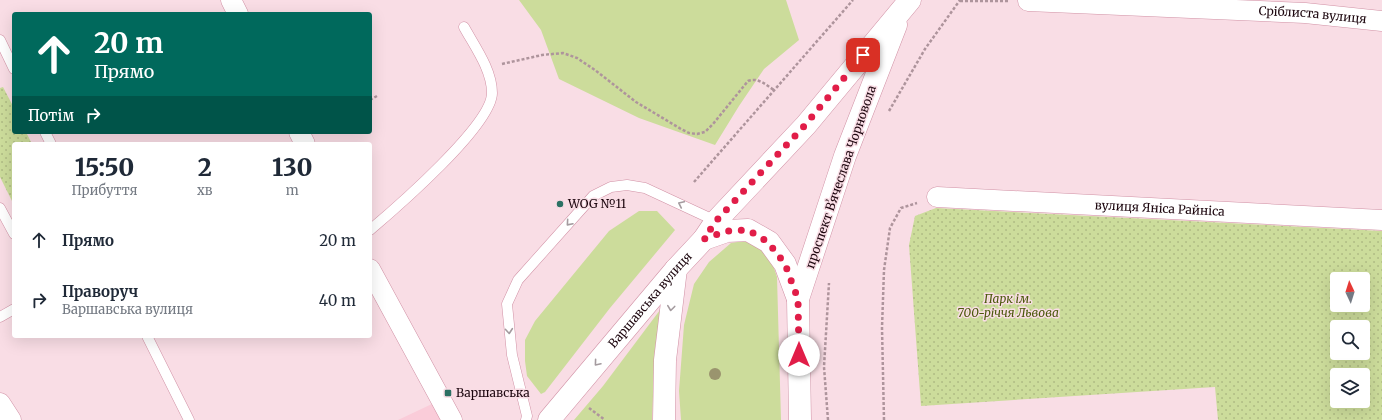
<!DOCTYPE html>
<html lang="uk">
<meta charset="utf-8">
<style>
body{margin:0;font-family:Merriweather,serif;background:#f6f6f7;color:#1f2937;height:100vh;display:flex;flex-direction:column;font-size:15px;white-space:nowrap}
*{box-sizing:border-box;margin:0}
p{font-size:13px;color:#747a83}
.icon{flex:none;width:22px;height:22px;fill:none;stroke:currentColor;stroke-width:2;stroke-linecap:round;stroke-linejoin:round}
.map{position:relative;flex:1;overflow:hidden}
.sheet{position:absolute;left:12px;top:142px;width:360px;height:196px;display:flex;flex-direction:column;background:#fff;border-radius:4px;box-shadow:0 4px 16px #0002}
.sheet>*{flex:none}
.banner{position:absolute;left:12px;top:12px;width:360px;height:122px;border-radius:4px;box-shadow:0 4px 16px #0002;background:#00695c;color:#fff;overflow:hidden}
.needle{width:26px;rotate:356deg}
.fabs{position:absolute;left:1330px;top:272px;display:grid;gap:8px}
.fabs a{display:grid;place-items:center;width:40px;height:40px;border-radius:4px;background:#fff;box-shadow:0 4px 16px #0002;font-size:20px}
.pin{position:absolute;display:grid;place-items:center;width:34px;height:34px;color:#fff;margin:-17px;border-radius:8px;box-shadow:0 2px 6px #0006}
.me{position:absolute;width:44px;margin:-22px;rotate:0deg;stroke-linejoin:round;filter:drop-shadow(0 0 3px #0008)}
.turn{display:flex;align-items:center;gap:14px;height:84px;padding:0 16px;font-size:18px}
.turn .icon{width:52px;height:52px;stroke-width:2.5}
.turn b{display:block;font-size:28px;line-height:34px}
.then{display:flex;align-items:center;height:38px;padding:0 16px;background:#0003;gap:8px;font-size:15px}
.eta{display:flex;justify-content:space-evenly;align-items:center;height:68px;text-align:center}
.eta b{font-size:24px;font-weight:800;line-height:28px}
ul{padding:0;list-style:none}
li{display:flex;align-items:center;gap:12px;height:60px;padding:0 16px}
li div{flex:1}
li b{display:block;font-size:15px}
li em{font-style:normal}
.map>svg:first-child{display:block}
.built{fill:#faccd9}
.green{fill:#ccdc9b}
.park{fill:url(#park-dots);fill-rule:evenodd}
.lines{fill:none;stroke-linecap:round;stroke-linejoin:round}
.service-casing{stroke:#d191a5;stroke-width:11}
.minor-casing{stroke:#d191a5;stroke-width:21}
.secondary-casing{stroke:#d191a5;stroke-width:23}
.path{stroke:#ae949c;stroke-width:2.5;stroke-dasharray:3 2;stroke-linecap:butt}
.service{stroke:#fff;stroke-width:10}
.minor{stroke:#fff;stroke-width:20}
.secondary{stroke:#fff;stroke-width:22}
.tree{fill:#9a946e}
.oneway{stroke:#a49b9f}
.route{stroke:#e11d48;stroke-width:7;stroke-dasharray:0 12.6}
.poi-dot{fill:#2c7164;stroke:#f9dde5;stroke-width:1.5}
.labels{text-anchor:middle;stroke-width:3;stroke-linejoin:round;paint-order:stroke}
.street-label{font-size:12px;fill:#1c060e;stroke:#f9dde5}
.poi-label{font-size:12px;fill:#1c060e;stroke:#f9dde5;text-anchor:start}
.park-label{font-size:12px;font-style:italic;fill:#4c590c;stroke:#f9dde5}
</style>
<div class="map">
<svg width="1382" height="420" viewBox="0 0 1382 420">
<defs>
<pattern id="park-dots" width="8" height="8" patternUnits="userSpaceOnUse"><rect width="8" height="8" fill="#ccdc9b"/><path d="M2 2h.1M6 6h.1" fill="none" stroke="#afbb84" stroke-width="1.8" stroke-linecap="round"/></pattern>
</defs>
<rect width="100%" height="100%" fill="#f9dde5"/>
<path class="built" d="M434,403l8,17h-44z"/>
<path class="green" d="M519,0h267l13,40 -35,29 -25,37 -24,39 -76,-27 -80,-39 -18,-49z
M639,211h18l18,19 -65,78 -65,84 -4,2 -14,-18 -2,-15v-21l10,-19 74,-90z
M744,241l14,5 13,13 6,18 4,143h-100l-2,-29 5,-66 10,-41 15,-22 22,-19z
M663,306l-8,42 -3,72h-78l29,-34z"/>
<path class="park" d="M3,87l11,21v24h12l6,12h-18v61l-14,-28v-89z
M936,208l446,23v189h-164l-3,-33 -294,19 -12,-161 6,-29zM1337,279h26v26h-26zM1337,327h26v26h-26zM1337,375h26v26h-26z"/>
<g class="lines">
<defs>
<path id="service" d="M0,40l14,29
M45,132l6,12
M0,208l14,26
M370,230c26,-22 122,-105 122,-137 0,-23 -17,-46 -28,-66
M0,317l14,-8
M147,336l42,84
M526,420l1,-4 -15,-61 -5,-51 11,-24 75,-84 18,-9 16,-2 18,3 71,33"/>
<g id="minor">
<path d="M231,0l7,14"/>
<path id="s1" d="M1028,1l277,12 77,8"/>
<path d="M299,132l6,12"/>
<path id="s2" d="M937,197l445,23"/>
<path d="M370,269l82,151"/>
<path d="M0,403l11,17"/>
</g>
<g id="secondary">
<path d="M704,239l23,-8 21,-1 21,12 16,22 13,35"/>
<path id="s3" d="M549,420l127,-151 28,-30 12,-18 90,-96 104,-125"/>
<path d="M664,420l1,-60 11,-91"/>
<path d="M800,420l-2,-121 47,-143 51,-131"/>
</g>
</defs>
<use href="#service" class="service-casing"/>
<use href="#minor" class="minor-casing"/>
<use href="#secondary" class="secondary-casing"/>
<path class="path" d="M960,1h48
M502,64l40,-9 21,-2 14,5 18,12 41,32 45,27 8,4 8,1 8,-2 8,-8 35,-43c10,-4 18,4 26,9
M370,100l7,-4
M889,111l36,-62 35,-49
M694,182l159,-182
M589,408l16,12
M828,420l-4,-53 5,-84
M884,420l-2,-92 2,-58 6,-42 11,-20 16,-5"/>
<use href="#service" class="service"/>
<use href="#minor" class="minor"/>
<use href="#secondary" class="secondary"/>
</g>
<circle class="tree" cx="715" cy="374" r="6"/>
<defs><path id="oneway-chevron" d="M-2-3.5L2.5 0L-2 3.5" fill="none" stroke-width="1.6" stroke-linecap="round" stroke-linejoin="round"/></defs>
<g class="oneway">
<use href="#oneway-chevron" transform="translate(681 204) rotate(-155)"/>
<use href="#oneway-chevron" transform="translate(569 223) rotate(131)"/>
<use href="#oneway-chevron" transform="translate(671 308) rotate(97)"/>
<use href="#oneway-chevron" transform="translate(509 331) rotate(85)"/>
<use href="#oneway-chevron" transform="translate(597 363) rotate(130)"/>
</g>
<g class="lines">
<path class="route" d="M799,355l-1,-56 -13,-35 -17,-22 -20,-12 -21,1 -23,8 12,-18 90,-97 57,-69"/>
</g>
<g class="poi-dot">
<circle cx="560" cy="204" r="4"/>
<rect x="444" y="389" width="8" height="8" rx="2"/>
</g>
<g class="labels">
<g class="street-label">
<text dy="4" stroke="none"><textPath href="#s1" startOffset="285">Сріблиста вулиця</textPath></text>
<text transform="translate(841 177) rotate(-71)" y="4">проспект Вʼячеслава Чорновола</text>
<text dy="4" stroke="none"><textPath href="#s2" startOffset="223">вулиця Яніса Райніса</textPath></text>
<text dy="4" stroke="none"><textPath href="#s3" startOffset="157">Варшавська вулиця</textPath></text>
</g>
<g class="poi-label">
<text x="568" y="208">WOG №11</text>
<text x="456" y="397">Варшавська</text>
</g>
<g class="park-label">
<text x="1008" y="303">Парк ім.<tspan x="1008" dy="14">700-річчя Львова</tspan></text>
</g>
</g>
</svg>
<div class="fabs">
<a><svg class="needle" viewBox="-14 -14 28 28"><path d="M0-13l5 13h-10z" fill="#e53935"/><path d="M0 13l5-13h-10z" fill="#747a83"/></svg></a>
<a><svg class="icon" aria-label="search" viewBox="0 0 24 24"><circle cx="10" cy="10" r="6"/><path d="M15 15l6 6"/></svg></a>
<a><svg class="icon" aria-label="layers" viewBox="0 0 24 24"><path d="M12 4l9 5-9 5-9-5zM3 14l9 5 9-5"/></svg></a>
</div>
<div class="pin" style="left:863px;top:55px;background:#d93025"><svg class="icon" aria-label="arrive" viewBox="0 0 24 24"><path d="M6 21V4h12l-3 4 3 4H6"/></svg></div>
<svg class="me" style="left:799px;top:355px" viewBox="-20 -20 40 40"><circle r="19" fill="#fff"/><path d="M0-13L10 11 0 6-10 11z" fill="#e11d48"/></svg>
<div class="banner">
<div class="turn"><svg class="icon" aria-label="ahead" viewBox="0 0 24 24"><path d="M12 20V5M6 11l6-6 6 6"/></svg><div><b>20 m</b>Прямо</div></div>
<div class="then">Потім<svg class="icon" aria-label="right" viewBox="0 0 24 24"><path d="M7 20v-9h11M14 6l5 5-5 5"/></svg></div>
</div>
<section class="sheet">
<div class="eta">
<div><b>15:50</b><p>Прибуття</p></div>
<div><b>2</b><p>хв</p></div>
<div><b>130</b><p>m</p></div>
</div>
<ul>
<li><svg class="icon" aria-label="ahead" viewBox="0 0 24 24"><path d="M12 20V5M6 11l6-6 6 6"/></svg><div><b>Прямо</b></div><em>20 m</em></li>
<li><svg class="icon" aria-label="right" viewBox="0 0 24 24"><path d="M7 20v-9h11M14 6l5 5-5 5"/></svg><div><b>Праворуч</b><p>Варшавська вулиця</p></div><em>40 m</em></li>
</ul>
</section>
</div>
